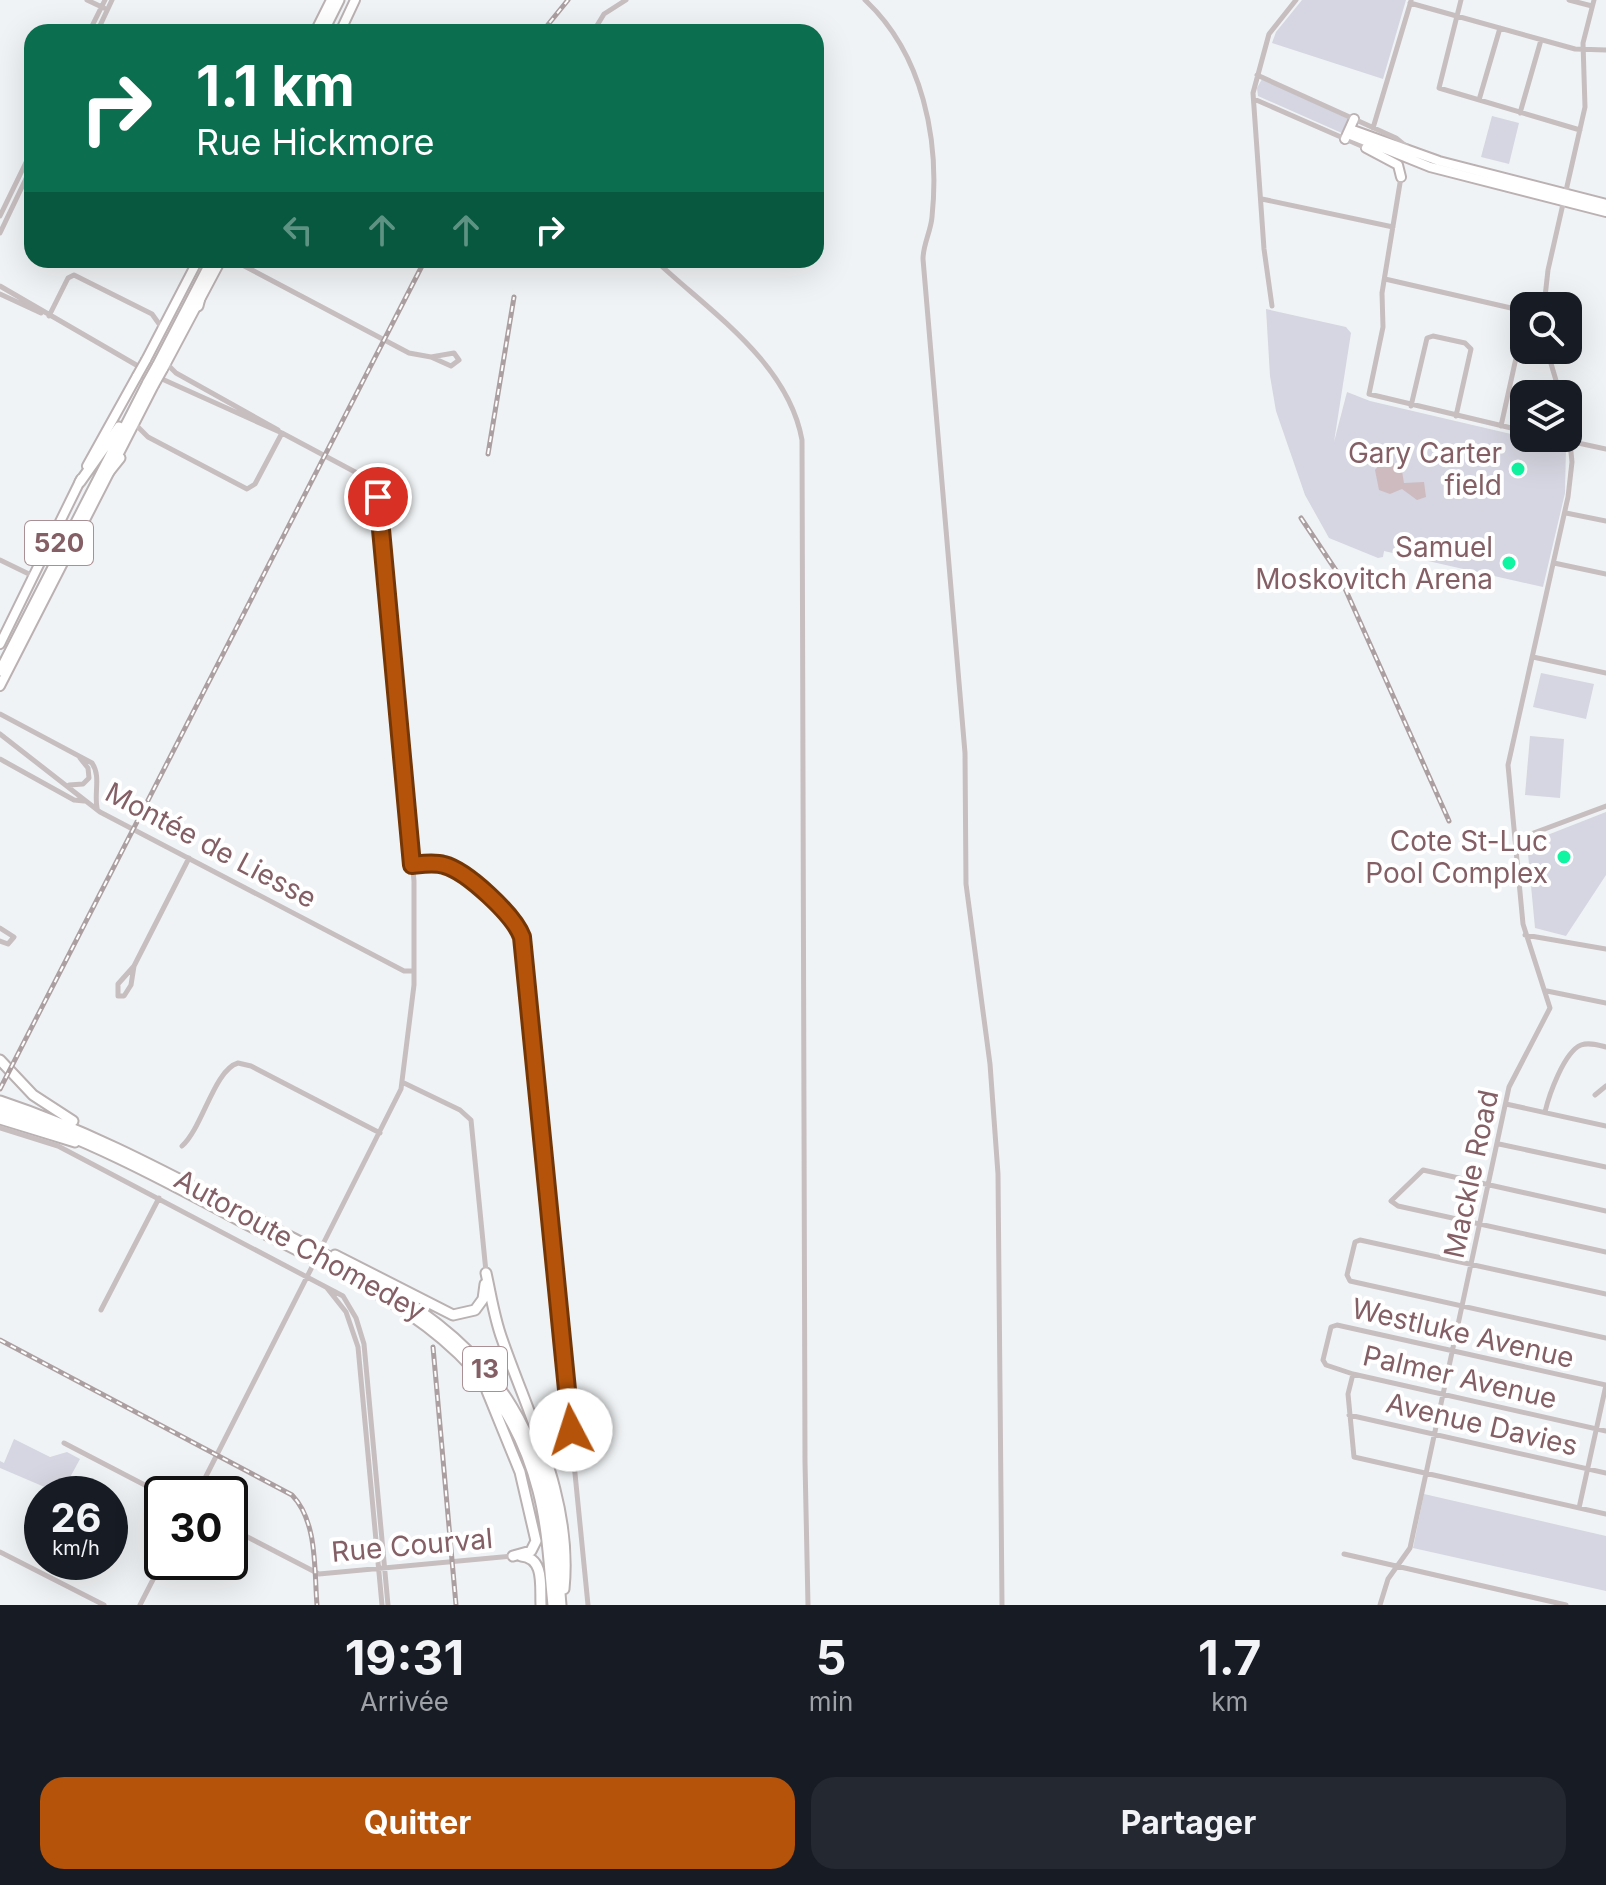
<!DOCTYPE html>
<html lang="fr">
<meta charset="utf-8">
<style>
body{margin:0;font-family:Inter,sans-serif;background:#242831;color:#f1f3f6;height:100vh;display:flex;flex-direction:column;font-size:30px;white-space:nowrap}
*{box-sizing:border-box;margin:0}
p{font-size:26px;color:#9ea1a6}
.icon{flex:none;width:44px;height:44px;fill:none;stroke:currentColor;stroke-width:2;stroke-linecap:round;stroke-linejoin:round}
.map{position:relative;height:1605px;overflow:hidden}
.drawer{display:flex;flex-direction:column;background:#171b24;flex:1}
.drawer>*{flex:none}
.hud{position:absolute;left:24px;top:24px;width:800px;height:244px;border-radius:24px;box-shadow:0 8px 32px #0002;background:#0b6e4f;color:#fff;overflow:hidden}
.buttons{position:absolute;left:1510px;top:292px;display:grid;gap:16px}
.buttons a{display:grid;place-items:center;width:72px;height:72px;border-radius:16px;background:#171b24;box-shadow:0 8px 32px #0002;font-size:40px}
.speed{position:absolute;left:24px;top:1476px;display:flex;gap:16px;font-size:40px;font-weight:700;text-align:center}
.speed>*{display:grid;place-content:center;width:104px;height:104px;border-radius:50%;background:#171b24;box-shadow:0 8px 32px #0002;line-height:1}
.speed small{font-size:20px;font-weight:400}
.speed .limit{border:4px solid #111;border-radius:12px;background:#fff;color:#111}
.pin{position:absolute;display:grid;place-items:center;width:68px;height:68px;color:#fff;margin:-34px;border:4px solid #fff;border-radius:50%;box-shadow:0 2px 8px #0007}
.me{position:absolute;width:88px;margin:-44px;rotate:355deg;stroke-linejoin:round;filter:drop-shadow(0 0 6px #0008)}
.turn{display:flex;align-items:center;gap:28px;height:168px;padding:0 40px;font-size:36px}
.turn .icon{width:104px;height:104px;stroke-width:2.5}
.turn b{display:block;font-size:56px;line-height:68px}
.lanes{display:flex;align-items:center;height:76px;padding:0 40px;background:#0003;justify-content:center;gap:40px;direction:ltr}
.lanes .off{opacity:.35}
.eta{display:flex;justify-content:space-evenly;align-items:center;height:136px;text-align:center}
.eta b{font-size:48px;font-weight:700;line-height:56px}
.button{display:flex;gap:16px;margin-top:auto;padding:16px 40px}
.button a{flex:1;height:92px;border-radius:24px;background:#b45309;color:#fff;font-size:32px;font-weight:700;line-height:92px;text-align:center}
.button a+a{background:#242831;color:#f1f3f6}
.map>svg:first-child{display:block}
.green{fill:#d5d6e1}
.water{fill:#cdbbc0}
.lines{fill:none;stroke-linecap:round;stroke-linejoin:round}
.major-casing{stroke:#bbb1b3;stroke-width:12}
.highway-casing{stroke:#b9b1b2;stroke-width:13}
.minor{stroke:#c7bec0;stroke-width:5}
.major{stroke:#fff;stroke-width:8}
.highway{stroke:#fff;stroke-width:9}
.rail-casing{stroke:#ac9fa1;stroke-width:5}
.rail{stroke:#fff;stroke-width:2;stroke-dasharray:6;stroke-linecap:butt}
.major-bridge-casing{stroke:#bbb1b3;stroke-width:12;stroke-linecap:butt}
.highway-bridge-casing{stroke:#b9b1b2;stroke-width:13;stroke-linecap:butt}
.minor-bridge{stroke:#c7bec0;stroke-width:5}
.major-bridge{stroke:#fff;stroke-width:8}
.highway-bridge{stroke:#fff;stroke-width:9}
.route-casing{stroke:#753606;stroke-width:20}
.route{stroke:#b45309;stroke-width:14}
.poi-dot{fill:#10f5a1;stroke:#fff;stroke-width:3}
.labels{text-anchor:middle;stroke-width:8;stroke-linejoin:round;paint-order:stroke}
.shield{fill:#fff;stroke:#a99094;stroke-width:2}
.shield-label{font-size:26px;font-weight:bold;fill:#846066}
.poi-label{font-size:28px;fill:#846066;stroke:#fff;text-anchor:end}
.street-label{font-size:28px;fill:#846066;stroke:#fff}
</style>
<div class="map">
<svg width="1606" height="1605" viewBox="0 0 1606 1605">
<rect width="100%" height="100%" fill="#f0f3f5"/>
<path class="green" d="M1302,0h104l-23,79 -111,-36 4,-11z
M1262,79l87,40 -5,15 -86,-38 -1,-8z
M1492,116l27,7 -10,41 -28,-7z
M1266,309l80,18 5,6 -17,109 13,-50 23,9 196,46 -1,46 -22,94 -159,-36 -1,6 -5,1 -49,-20 -24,-43 -29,-84 -6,-35z
M1541,673l53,11 -8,35 -53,-12z
M1530,736l34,3 -4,59 -35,-3z
M1606,812v63l-40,61 -31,-8 -8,-85z
M14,1439l36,18 17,-5 13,7 -19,35 -61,-26v-7l4,2z
M1424,1494l182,42v55l-193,-43z"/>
<path class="water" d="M1393,463l9,8 2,12 20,-1 2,15 -9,3 -15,-11 -12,5 -11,-4 -4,-20 5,-6z"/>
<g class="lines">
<defs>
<path id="major" d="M315,32l16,-32
M340,32l15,-32
M1350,129l89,32 167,43
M1348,134l82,33 176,45
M1345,139l9,-20
M1366,148l32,17 3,12
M146,360l52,-100
M163,369l58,-109
M87,466l50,-90
M0,644l81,-165
M0,686l154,-301"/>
<path id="highway" d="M323,32l16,-32
M198,306l5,-20
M157,366l55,-106
M104,478l16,-20
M80,482l39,-55
M0,671l148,-289
M0,1060l33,35 40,26
M0,1101c93,31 171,74 258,119 135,71 254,118 292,283 7,33 8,68 11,102
M0,1110c89,29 169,73 252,117 124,65 248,114 286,264 10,38 11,76 15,114
M0,1119l75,23
M335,1255l118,60 22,-5 8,-11 2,-15
M486,1273c5,22 8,44 16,66 28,81 71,161 62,250
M487,1391l33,81 16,69 -5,10 -18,5
M521,1556c24,2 19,30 20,49"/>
</defs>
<use href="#major" class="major-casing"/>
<use href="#highway" class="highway-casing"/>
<path class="minor" d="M87,0l17,8
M865,0c58,54 75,140 67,217 -1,14 -9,27 -9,42l42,494 1,131 24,180 8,110 4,431
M1461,0l-22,88 141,42
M1569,0l23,6
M1410,3l165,46 31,1
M89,32l16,-32
M97,32l15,-32
M593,32l11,-18 22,-14
M1257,75l139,63 11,9
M1254,99l112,49
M1479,100l21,-72
M1520,113l21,-73
M1373,128l38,-127
M1401,177l-19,116 1,34 -14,67 155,37
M1262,199l131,28
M0,216l32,-66
M0,233l32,-67
M233,260l176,93 22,4 20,9 8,-6 -5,-7 -23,4
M655,260c54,51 133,102 147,180l3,1022 3,143
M1385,279l139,32
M0,286l138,80
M0,294l41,19
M1272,306l-8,-57 -11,-156 16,-59 27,-34
M1544,306l4,-36 37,-163 -2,-64 11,-43
M49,316l19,-38 6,-3 78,39 10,14
M1547,350l13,44
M167,364l9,9 102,57
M162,379l120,54 75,40 13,10 10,19 34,379v104l-13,104 -78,155
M1411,406l16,-68 6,-2 32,7 6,6 -15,67
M135,424l13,13 99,52 8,-5 27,-51
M1501,426l15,-68 6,-3 27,5
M1555,438l51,11
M1566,513l40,8
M0,560l33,16
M1554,563l52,11
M1533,657l73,16
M0,714l92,49c9,13 2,29 5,45
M0,734l100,78 304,159h10
M0,759l74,41 10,1
M69,785l14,-1 6,-6 -1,-10 -8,-10
M1515,840l91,-34
M413,865c10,-1 21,-2 31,0 23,6 70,50 78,72l66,668
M0,928l14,9 -6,7 -8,-3
M1525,935l81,14
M134,966l-3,19 -7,11h-6v-12l16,-18 55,-108
M1547,991l59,12
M404,1083l56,27 11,10 15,152
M1595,1095l11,-9
M1506,1104l100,22
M1545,1112c4,-17 19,-60 36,-67 8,-3 17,0 25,2
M0,1128l58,18 285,150 13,22 8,26 24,261
M1499,1144l107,23
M182,1146c21,-19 32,-76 56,-83l13,3 129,67
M1606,1211l-183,-41 -32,31 7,5 208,46
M327,1288l19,24 12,35 24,258
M1606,1294l-246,-54 -5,2 -8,33 3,6 256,57
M101,1310l58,-112
M1353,1374l-5,20 6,63 252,57
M1606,1385l-269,-60 -6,2 -8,33 3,5 27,9 253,57
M1349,1415l257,58
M64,1443l98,51
M197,1494l116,-229
M1579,1508l27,-123
M230,1528l89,46 194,-18
M0,1552l104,53
M1344,1554l222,51
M140,1605l22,-43
M1380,1605l8,-26 22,-31 99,-461 41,-79 -27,-84 -15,-159 60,-268 4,-35 -4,-39"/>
<use href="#major" class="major"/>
<use href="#highway" class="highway"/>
<defs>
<path id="rail" d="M542,32l26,-32
M488,454l26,-157
M1301,518l38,57 110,246
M0,1089l425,-829
M0,1340l292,155c26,27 22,75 25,110
M433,1347l23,258"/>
</defs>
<use href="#rail" class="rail-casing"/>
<use href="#rail" class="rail"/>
<defs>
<path id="major-bridge" d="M137,376l9,-16
M154,385l9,-16"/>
<path id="highway-bridge" d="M148,382l9,-16"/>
</defs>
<use href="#major-bridge" class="major-bridge-casing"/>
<use href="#highway-bridge" class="highway-bridge-casing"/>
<path class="minor-bridge" d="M313,1265l10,-21"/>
<use href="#major-bridge" class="major-bridge"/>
<use href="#highway-bridge" class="highway-bridge"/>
</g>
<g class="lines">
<defs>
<path id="route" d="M378,497l34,368c10,-1 22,-3 32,0 23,6 70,50 78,72l49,493"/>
</defs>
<use href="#route" class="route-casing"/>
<use href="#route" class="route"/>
</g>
<g class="poi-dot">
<circle cx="1518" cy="469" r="8"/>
<circle cx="1509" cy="563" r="8"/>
<circle cx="1564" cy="857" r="8"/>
</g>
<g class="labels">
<g class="shield">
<rect x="25" y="521" width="68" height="44" rx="6"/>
<rect x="463" y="1347" width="44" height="44" rx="6"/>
</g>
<g class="shield-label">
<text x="59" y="552">520</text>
<text x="485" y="1378">13</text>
</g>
<g class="poi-label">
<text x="1502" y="463">Gary Carter<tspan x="1502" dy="32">field</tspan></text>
<text x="1493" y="557">Samuel<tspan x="1493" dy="32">Moskovitch Arena</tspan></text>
<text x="1548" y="851">Cote St-Luc<tspan x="1548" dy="32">Pool Complex</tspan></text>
</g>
<g class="street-label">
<text transform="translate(211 845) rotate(28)" y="10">Montée de Liesse</text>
<text transform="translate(1471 1174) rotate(-78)" y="10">Mackle Road</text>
<text transform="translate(300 1245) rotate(29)" y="10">Autoroute Chomedey</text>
<text transform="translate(1463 1333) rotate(13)" y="10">Westluke Avenue</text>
<text transform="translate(1460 1377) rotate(13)" y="10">Palmer Avenue</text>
<text transform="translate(1482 1424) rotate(13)" y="10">Avenue Davies</text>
<text transform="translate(412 1545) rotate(-5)" y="10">Rue Courval</text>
</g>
</g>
</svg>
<div class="buttons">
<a><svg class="icon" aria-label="search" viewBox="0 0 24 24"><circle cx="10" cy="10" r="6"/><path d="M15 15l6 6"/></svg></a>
<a><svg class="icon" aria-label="layers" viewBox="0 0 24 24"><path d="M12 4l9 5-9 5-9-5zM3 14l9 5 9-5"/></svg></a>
</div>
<div class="speed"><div>26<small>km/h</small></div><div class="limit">30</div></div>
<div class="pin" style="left:378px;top:497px;background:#d93025"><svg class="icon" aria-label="arrive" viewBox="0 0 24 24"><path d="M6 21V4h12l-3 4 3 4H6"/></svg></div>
<svg class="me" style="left:571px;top:1430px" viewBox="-20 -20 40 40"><circle r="19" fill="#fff"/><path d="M0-13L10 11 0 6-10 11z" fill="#b45309"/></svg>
<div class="hud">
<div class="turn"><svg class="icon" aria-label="right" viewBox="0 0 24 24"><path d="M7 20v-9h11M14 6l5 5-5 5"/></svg><div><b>1.1 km</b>Rue Hickmore</div></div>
<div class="lanes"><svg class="icon off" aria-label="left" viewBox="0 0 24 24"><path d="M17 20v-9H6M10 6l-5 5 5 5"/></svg><svg class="icon off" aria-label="ahead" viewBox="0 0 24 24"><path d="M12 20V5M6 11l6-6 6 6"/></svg><svg class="icon off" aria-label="ahead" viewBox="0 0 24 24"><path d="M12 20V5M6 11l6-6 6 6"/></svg><svg class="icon" aria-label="right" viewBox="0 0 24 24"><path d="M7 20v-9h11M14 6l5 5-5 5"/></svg></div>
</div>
</div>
<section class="drawer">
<div class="eta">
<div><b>19:31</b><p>Arrivée</p></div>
<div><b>5</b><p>min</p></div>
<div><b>1.7</b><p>km</p></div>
</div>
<div class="button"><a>Quitter</a><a>Partager</a></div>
</section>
